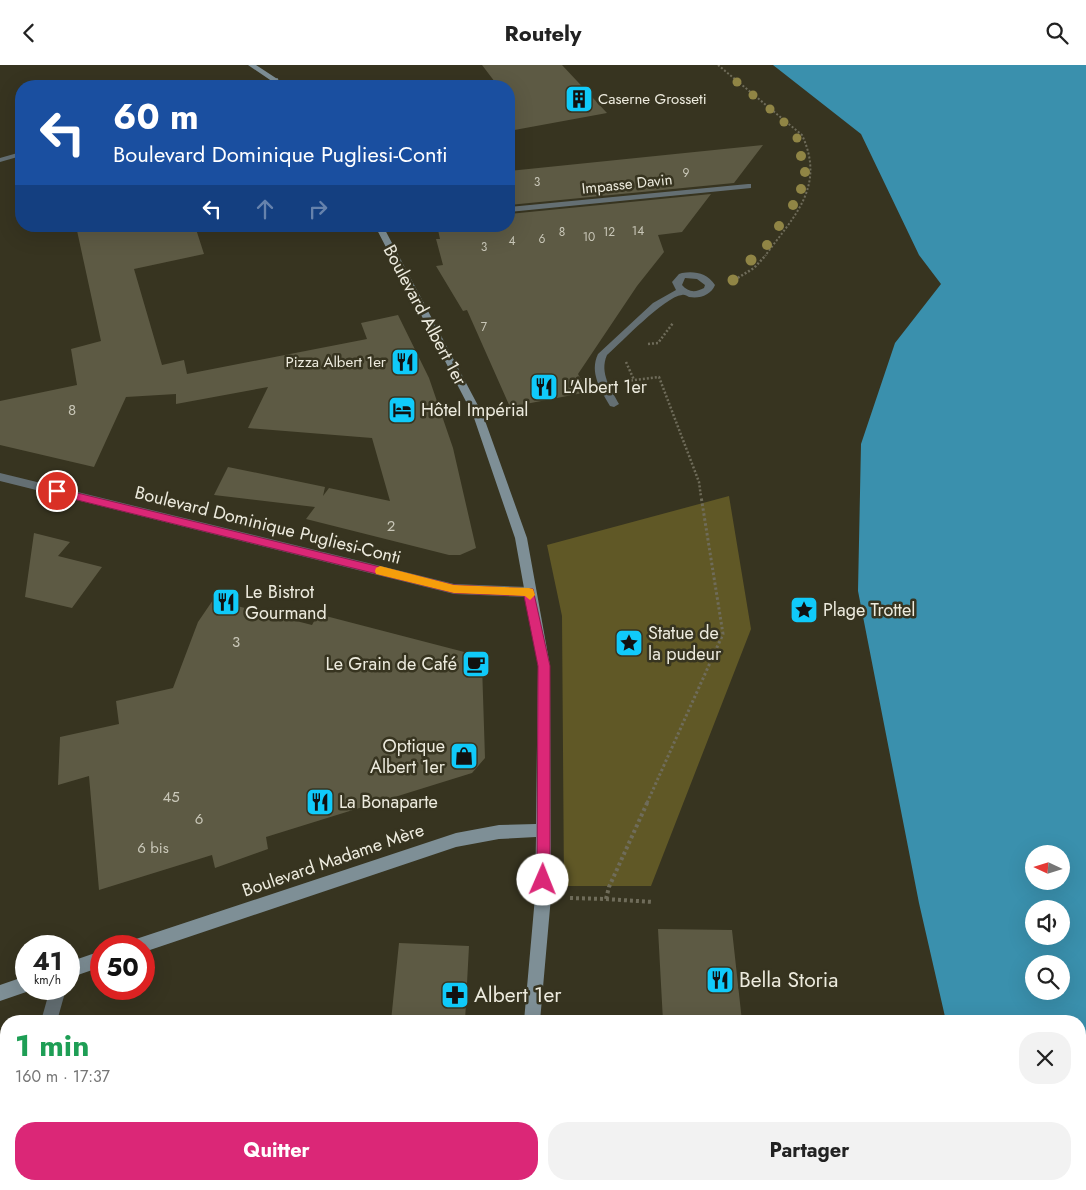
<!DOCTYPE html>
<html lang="fr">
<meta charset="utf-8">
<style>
body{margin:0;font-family:Jost,sans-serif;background:#f2f2f2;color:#222;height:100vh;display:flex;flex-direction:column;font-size:19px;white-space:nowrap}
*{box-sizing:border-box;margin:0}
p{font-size:16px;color:#767676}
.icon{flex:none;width:28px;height:28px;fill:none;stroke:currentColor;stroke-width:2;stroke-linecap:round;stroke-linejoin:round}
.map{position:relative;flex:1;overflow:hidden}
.details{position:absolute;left:0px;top:950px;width:1086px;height:175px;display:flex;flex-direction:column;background:#fff;border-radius:20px 20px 0 0;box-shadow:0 5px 20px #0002}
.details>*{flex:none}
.hud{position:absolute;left:15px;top:15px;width:500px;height:152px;border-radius:20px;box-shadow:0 5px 20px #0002;background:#1a4fa0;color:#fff;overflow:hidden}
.needle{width:32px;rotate:274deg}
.tools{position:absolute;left:1025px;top:780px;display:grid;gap:10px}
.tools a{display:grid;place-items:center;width:45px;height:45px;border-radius:50%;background:#fff;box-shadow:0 5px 20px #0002;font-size:25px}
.speed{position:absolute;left:15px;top:870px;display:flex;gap:10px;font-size:25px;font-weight:700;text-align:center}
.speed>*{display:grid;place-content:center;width:65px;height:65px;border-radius:50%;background:#fff;box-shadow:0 5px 20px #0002;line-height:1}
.speed small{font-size:12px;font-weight:400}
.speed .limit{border:8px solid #d22;background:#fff;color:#111}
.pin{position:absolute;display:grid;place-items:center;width:42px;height:42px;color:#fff;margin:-21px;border:2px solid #fff;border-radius:50%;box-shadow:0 1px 5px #0007}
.me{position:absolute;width:55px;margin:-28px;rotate:1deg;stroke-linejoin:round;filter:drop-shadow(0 0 4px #0008)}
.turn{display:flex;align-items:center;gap:18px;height:105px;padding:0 15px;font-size:22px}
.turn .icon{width:65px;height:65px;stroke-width:2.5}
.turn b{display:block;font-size:35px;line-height:42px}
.lanes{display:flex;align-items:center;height:48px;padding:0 15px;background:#0003;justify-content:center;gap:25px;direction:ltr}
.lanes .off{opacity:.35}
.round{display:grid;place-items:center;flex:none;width:52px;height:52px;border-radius:20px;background:#f2f2f2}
.headline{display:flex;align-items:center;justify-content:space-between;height:85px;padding:0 15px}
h1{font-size:30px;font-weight:700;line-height:38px;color:#1e9e55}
.button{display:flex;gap:10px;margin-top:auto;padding:10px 15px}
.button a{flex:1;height:58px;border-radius:20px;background:#db2777;color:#fff;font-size:20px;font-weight:700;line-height:58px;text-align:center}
.button a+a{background:#f2f2f2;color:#222}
header{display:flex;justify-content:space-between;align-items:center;height:65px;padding:0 15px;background:#fff;font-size:22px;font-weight:700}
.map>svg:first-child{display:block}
.green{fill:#605826}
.water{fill:#3a90ad;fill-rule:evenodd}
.building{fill:#5d5a44}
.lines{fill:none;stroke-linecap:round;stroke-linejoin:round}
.path-far3{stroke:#6f6c5a;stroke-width:2;stroke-dasharray:2 2;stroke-linecap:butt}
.path-far2{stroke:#6f6c5a;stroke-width:2.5;stroke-dasharray:2 2;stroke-linecap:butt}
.path-far1{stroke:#6f6c5a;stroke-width:3;stroke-dasharray:2.5 2.5;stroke-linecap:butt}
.path{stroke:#6f6c5a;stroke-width:4;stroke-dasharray:3 3;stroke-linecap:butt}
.service{fill:#646f73;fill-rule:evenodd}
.minor{fill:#646f73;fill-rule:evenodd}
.tertiary{fill:#646f73;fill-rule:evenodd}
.secondary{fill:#7e8f96;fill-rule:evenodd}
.tree{fill:#908545}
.route{fill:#db2777;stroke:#8e194d}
.slow{fill:#f59e0b}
.labels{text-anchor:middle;stroke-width:5;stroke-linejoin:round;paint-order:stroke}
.far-number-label{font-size:12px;fill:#c9c7b8}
.far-poi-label{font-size:15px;fill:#edebde;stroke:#373420;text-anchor:start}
.far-street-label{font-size:15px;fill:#edebde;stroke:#373420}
.number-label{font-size:15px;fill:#c9c7b8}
.street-label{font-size:18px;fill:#edebde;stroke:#373420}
.poi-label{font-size:18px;fill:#edebde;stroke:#373420;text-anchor:start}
.near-poi-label{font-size:21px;fill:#edebde;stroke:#373420;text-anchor:start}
</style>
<header><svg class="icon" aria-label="back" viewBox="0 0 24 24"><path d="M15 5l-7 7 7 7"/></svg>Routely<svg class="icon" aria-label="search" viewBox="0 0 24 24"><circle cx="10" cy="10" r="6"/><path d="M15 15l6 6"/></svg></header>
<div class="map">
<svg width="1086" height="1125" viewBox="0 0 1086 1125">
<rect width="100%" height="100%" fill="#373420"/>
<path class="green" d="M729,431l22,133 -100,257h-87l-2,-270 -15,-71z"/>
<path class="water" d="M773,0h313v1125h-101l-1,-6h96v-163h-134l-27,-118 -61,-312 3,-147 34,-101 46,-59 -22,-29 -58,-121zM1034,789h27v27h-27zM1034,844h27v27h-27zM1034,899h27v27h-27z"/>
<path class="building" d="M482,0h80l45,48 -98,18v-45h-11z
M763,80l-29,38 -225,22v-34z
M711,129l-29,38 -24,3 6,17 -27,34 -59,88 10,18 -78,15 -43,-97 -4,1 -27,-45 7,-1 -7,-26h4l-2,-9 12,-1v-3h59v-12z
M76,161h119l9,28 -70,15 28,96 22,-5 3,14 180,-35 -6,-16 37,-8 31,63 24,70 23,100 -16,7h-11l-143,-36 9,-12 -101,-12 14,-28 97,20 -2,9 6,-8 61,13 -18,-63 -124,-10 20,-41 -92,17v-10l-50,3 -32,70 -94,-22v-44l77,-16 -6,-36 30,-8z
M34,468l36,9 -12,14 44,11 -30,41 -47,-11z
M213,535l99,25 6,-11 154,40 10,11 3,93 -13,15 -206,64 2,12 -53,19 -3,-13 -113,35 -10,-114 -31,9 2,-48 59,-13 -3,-23 57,-13 25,-66z
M658,864l74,1 10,91h-79z
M399,878l70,3 -4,75h-74z"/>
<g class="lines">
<path class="path-far3" d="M718,0l84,70c24,52 -8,81 -37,121"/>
<path class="path-far2" d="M731,217l23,-14 12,-13
M648,279l10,-1 15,-20
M626,297l8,18
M627,316l32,-4 40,105 2,15"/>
<path class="path-far1" d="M647,738l76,-169 -22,-138"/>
<path class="path" d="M570,833l36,1 3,-12 39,-86
M606,834l47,3"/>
<path class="service" d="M682,208c13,-2 25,0 33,12 -4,10 -15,14 -26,12 -2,-1 -5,-3 -7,-2 -18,2 -60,47 -75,60 -8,18 4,34 12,49l-5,3 -4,-1c-9,-16 -21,-33 -12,-52l55,-51 23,-13 -4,-8 7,-8zM685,213l12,1 8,6 -1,3c-9,5 -16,4 -22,-3z"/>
<path class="minor" d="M748,119h3v4l-242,24v-5z
M0,408l454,111 75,3 4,2 2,3 -2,3 -4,2 -75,-3 -454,-113z
M50,924h16l-9,32h-16z
M6,1087v32h2l-2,3 -6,3v-35z"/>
<path class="tertiary" d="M275,13h3v4l-15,4h-10z
M21,87v4l-21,6v-4z"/>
<path class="secondary" d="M248,0h8l32,21h-9z
M375,161h8l100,189 44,123 23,128 1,231 -11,124h-16l11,-124 1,-60 -37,2 -43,8 -312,105v-6h-13l2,-6 6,-2 317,-105 43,-8 37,-1 2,-158 -23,-128 -42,-123z
M101,886v16l-32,11v-16z
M26,911v13l6,1 -32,11v-16z
M517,1119h18l-1,6h-18z"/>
</g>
<g class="tree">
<circle cx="737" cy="17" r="4.5"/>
<circle cx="753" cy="30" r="4.5"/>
<circle cx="770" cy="44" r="4.5"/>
<circle cx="784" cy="57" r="4.5"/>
<circle cx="797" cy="73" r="4.5"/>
<circle cx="801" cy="91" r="5"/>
<circle cx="805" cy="107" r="5"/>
<circle cx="801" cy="124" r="5"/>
<circle cx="793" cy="140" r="5"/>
<circle cx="779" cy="161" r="5"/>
<circle cx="767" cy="180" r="5"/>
<circle cx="751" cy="195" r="5.5"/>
<circle cx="733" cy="215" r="5.5"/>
</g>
<path class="route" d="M57,423l397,97 79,4 17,77v214l-2,5 -5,2 -4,-2 -2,-5 1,-214 -14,-70 -70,-3 -401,-99 -1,-3z"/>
<path class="slow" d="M380,501l74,19 75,3 4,1 2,6 -5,5 -5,-4 -71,-3 -78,-19 -1,-3 1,-3z"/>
<defs>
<symbol id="building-square" viewBox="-11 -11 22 22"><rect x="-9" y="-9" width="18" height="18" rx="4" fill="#10cafa" stroke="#373420"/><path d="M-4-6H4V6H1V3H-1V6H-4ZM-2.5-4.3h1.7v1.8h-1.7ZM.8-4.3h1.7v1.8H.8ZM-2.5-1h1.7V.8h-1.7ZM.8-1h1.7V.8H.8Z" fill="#111"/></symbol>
<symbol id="restaurant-square" viewBox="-11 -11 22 22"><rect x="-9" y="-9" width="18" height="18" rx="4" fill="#10cafa" stroke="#373420"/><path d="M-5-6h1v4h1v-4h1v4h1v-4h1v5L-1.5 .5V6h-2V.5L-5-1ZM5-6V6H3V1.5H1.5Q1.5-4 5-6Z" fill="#111"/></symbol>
<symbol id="hotel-square" viewBox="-11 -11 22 22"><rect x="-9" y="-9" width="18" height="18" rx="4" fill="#10cafa" stroke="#373420"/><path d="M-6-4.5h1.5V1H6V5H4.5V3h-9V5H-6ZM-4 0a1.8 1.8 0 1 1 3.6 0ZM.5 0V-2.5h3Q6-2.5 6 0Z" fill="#111"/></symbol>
<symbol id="sight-square" viewBox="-11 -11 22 22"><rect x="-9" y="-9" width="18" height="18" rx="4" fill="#10cafa" stroke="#373420"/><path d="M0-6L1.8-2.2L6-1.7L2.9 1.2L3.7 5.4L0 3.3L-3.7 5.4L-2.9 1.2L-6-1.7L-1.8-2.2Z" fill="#111"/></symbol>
<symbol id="cafe-square" viewBox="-11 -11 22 22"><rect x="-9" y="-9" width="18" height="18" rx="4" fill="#10cafa" stroke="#373420"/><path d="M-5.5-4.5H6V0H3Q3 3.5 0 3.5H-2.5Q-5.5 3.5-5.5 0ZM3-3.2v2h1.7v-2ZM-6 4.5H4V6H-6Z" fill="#111"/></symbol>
<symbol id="shop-square" viewBox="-11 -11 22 22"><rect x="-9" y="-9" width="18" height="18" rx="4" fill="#10cafa" stroke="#373420"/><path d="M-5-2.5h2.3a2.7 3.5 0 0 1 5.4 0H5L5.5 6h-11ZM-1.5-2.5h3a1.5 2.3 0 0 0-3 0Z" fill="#111"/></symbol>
<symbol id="pharmacy-square" viewBox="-11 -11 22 22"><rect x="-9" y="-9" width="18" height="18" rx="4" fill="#10cafa" stroke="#373420"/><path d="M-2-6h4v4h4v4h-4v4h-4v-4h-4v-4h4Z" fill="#111"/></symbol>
</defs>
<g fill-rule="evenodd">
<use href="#building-square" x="563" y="18" width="32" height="32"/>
<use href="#restaurant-square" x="389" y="281" width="32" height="32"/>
<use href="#restaurant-square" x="528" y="306" width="32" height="32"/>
<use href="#hotel-square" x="386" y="329" width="32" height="32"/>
<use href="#restaurant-square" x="210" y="521" width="32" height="32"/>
<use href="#sight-square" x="788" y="529" width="32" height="32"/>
<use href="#sight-square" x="613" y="562" width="32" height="32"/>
<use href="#cafe-square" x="460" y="583" width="32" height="32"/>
<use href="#shop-square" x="448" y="675" width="32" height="32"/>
<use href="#restaurant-square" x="304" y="721" width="32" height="32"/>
<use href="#restaurant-square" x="704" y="899" width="32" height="32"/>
<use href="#pharmacy-square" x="439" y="914" width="32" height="32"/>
</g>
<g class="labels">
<g class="far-number-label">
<text x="686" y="112">9</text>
<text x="537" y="121">3</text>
<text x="638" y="170">14</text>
<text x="562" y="171">8</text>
<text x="609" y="171">12</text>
<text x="589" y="176">10</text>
<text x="542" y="178">6</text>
<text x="512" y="180">4</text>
<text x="484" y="186">3</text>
<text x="484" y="266">7</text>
</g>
<g class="far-poi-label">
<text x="598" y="39">Caserne Grosseti</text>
<text x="386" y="302" text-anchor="end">Pizza Albert 1er</text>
</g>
<g class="far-street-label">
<text transform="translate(627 119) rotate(-6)" y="5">Impasse Davin</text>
</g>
<g class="number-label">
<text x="72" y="350">8</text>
<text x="391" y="466">2</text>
<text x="236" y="582">3</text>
<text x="171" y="737">45</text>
<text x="199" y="759">6</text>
<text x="153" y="788">6 bis</text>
</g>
<g class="street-label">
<text transform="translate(425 250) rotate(62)" y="6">Boulevard Albert 1er</text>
<text transform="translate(268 460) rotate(14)" y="6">Boulevard Dominique Pugliesi-Conti</text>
<text transform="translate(333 795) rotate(-19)" y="6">Boulevard Madame Mère</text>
</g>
<g class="poi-label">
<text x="563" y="328">L'Albert 1er</text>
<text x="421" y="351">Hôtel Impérial</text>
<text x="245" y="533">Le Bistrot<tspan x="245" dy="21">Gourmand</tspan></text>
<text x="823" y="551">Plage Trottel</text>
<text x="648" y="574">Statue de<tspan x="648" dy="21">la pudeur</tspan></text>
<text x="457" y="605" text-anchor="end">Le Grain de Café</text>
<text x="445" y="687" text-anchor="end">Optique<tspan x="445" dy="21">Albert 1er</tspan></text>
<text x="339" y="743">La Bonaparte</text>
</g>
<g class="near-poi-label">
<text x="739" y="922">Bella Storia</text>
<text x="474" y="937">Albert 1er</text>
</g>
</g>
</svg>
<div class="tools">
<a><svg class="needle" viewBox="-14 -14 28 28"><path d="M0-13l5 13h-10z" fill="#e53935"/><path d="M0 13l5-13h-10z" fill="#767676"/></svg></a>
<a><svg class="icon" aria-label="sound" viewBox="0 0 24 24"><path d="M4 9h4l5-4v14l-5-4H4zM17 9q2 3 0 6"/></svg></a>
<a><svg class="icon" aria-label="search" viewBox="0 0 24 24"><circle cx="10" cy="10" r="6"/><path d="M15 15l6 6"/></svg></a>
</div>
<div class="speed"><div>41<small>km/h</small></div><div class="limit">50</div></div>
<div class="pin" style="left:57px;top:426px;background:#d93025"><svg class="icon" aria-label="arrive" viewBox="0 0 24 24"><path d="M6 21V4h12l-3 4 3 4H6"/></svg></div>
<svg class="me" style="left:543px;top:815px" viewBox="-20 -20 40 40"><circle r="19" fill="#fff"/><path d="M0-13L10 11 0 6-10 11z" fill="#db2777"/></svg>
<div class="hud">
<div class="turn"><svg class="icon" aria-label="left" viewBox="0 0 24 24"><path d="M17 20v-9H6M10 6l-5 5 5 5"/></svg><div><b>60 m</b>Boulevard Dominique Pugliesi-Conti</div></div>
<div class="lanes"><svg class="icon" aria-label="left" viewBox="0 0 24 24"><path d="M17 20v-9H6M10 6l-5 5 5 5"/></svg><svg class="icon off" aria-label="ahead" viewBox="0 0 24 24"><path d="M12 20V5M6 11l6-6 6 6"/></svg><svg class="icon off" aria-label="right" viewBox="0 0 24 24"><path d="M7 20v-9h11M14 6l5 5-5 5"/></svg></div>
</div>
<section class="details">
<div class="headline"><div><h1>1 min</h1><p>160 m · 17:37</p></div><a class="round"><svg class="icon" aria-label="close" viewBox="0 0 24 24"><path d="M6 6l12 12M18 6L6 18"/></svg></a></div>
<div class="button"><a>Quitter</a><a>Partager</a></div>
</section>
</div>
